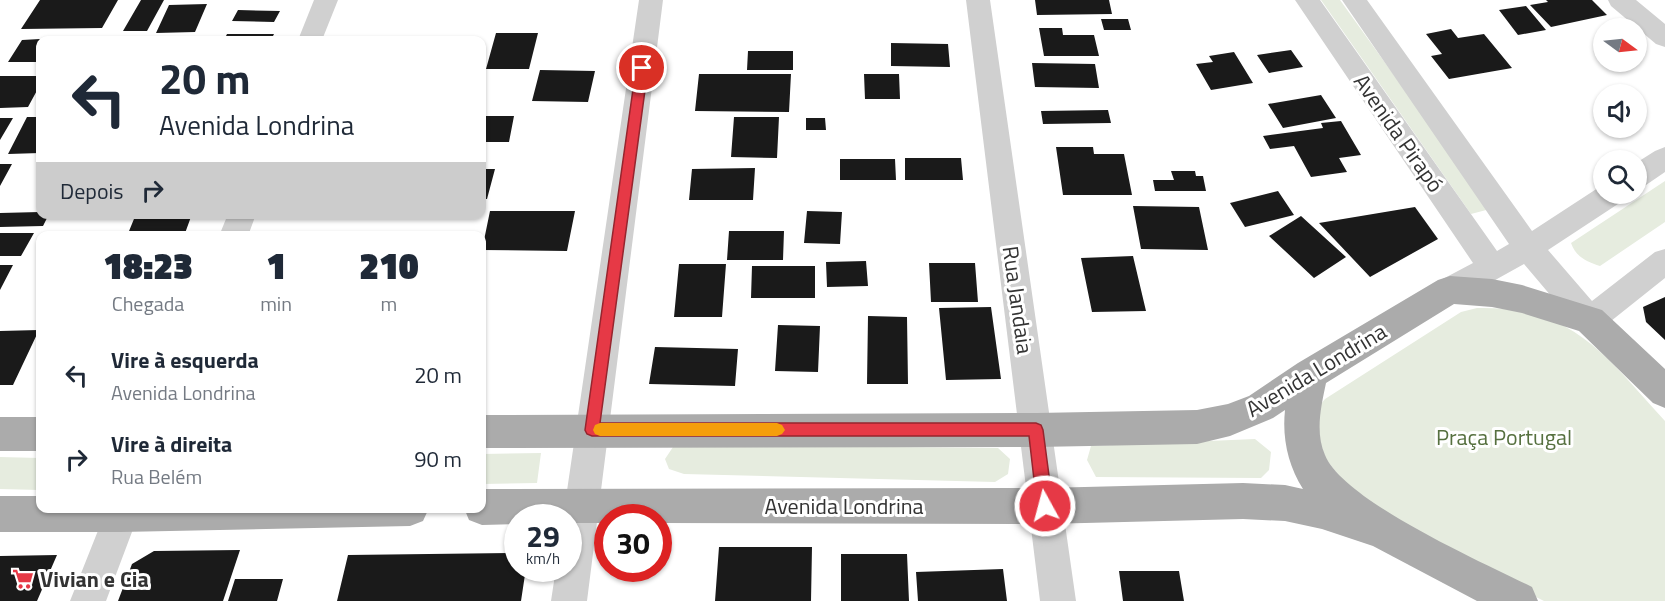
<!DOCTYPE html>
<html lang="pt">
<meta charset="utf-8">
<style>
body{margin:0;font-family:"Titillium Web",sans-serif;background:#f6f6f7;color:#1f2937;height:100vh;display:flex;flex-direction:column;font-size:22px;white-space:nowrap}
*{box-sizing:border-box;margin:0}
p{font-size:20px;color:#747a83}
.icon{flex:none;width:33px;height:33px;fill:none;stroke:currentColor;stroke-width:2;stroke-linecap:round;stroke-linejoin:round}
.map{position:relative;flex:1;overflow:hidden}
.side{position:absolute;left:36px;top:231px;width:450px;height:282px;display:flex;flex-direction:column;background:#fff;border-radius:12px;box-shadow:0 2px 4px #0004}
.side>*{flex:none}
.hud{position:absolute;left:36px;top:36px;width:450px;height:183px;border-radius:12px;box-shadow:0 2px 4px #0004;background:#fff;color:#1f2937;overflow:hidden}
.needle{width:39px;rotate:105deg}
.fabs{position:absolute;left:1593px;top:18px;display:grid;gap:12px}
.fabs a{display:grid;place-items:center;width:54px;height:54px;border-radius:50%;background:#fff;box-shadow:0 2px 4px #0004;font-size:30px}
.speed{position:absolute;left:504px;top:504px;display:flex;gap:12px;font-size:30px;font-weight:700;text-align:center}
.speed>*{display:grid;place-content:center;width:78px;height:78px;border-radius:50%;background:#fff;box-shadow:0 2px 4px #0004;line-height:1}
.speed small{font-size:15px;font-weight:400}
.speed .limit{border:9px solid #d22;background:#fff;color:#111}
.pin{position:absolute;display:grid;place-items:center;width:51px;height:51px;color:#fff;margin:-26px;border:3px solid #fff;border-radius:50%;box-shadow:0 2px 6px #0007}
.me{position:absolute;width:66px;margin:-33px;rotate:353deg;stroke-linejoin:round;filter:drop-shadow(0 0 4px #0008)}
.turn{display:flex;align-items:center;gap:21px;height:126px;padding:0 24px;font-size:27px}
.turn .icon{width:78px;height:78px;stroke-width:2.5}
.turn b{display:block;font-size:42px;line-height:51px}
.then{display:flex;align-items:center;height:57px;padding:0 24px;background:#0003;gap:12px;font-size:22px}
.eta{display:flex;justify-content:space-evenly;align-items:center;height:102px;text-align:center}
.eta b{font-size:36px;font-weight:800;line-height:42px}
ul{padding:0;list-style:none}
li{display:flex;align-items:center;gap:18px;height:84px;padding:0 24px}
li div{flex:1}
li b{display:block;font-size:22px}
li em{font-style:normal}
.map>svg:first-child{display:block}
.green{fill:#e6ecdf}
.building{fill:#1a1a1a}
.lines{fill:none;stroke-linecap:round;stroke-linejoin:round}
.minor{fill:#d0d0d0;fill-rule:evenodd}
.major{fill:#ababab;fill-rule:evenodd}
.route{fill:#e63946;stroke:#96252e;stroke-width:1.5}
.slow{fill:#f59e0b}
.labels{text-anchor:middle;stroke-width:6;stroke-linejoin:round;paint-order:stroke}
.street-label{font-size:22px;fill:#333;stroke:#fff}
.park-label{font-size:22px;fill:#56703f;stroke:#fff}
.poi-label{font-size:22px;font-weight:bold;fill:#333;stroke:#fff;text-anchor:start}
</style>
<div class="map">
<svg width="1665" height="601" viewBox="0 0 1665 601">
<rect width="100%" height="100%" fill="#fff"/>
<path class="green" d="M1321,0h19l150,209 -19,5z
M1665,181v41l-65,44c-13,-4 -24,-9 -29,-23z
M1477,308c97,-2 128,48 188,113v180h-121l-149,-75 -35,-23 -34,-44 -6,-16 -4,-33 9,-11 136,-87z
M1255,439l16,13 -2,18 -8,8 -165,-1 -9,-17 4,-14z
M682,445l316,3 12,11 -2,15 -13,8 -311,-8 -15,-5 -4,-10 8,-12z
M541,453l-4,30 -55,1v-30z
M0,457l40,1v32l-40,-1z"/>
<path class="building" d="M40,0h78l-16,28 -81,1z
M141,0h23l-17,31h-24z
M1035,0h74l3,14 -75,1z
M1546,0h46l15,15 -56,12 -21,-22 18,-3z
M207,4l-12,28 -39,1 13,-28z
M1526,6l20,24 -28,5 -19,-25z
M238,10l42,1 -6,11 -42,-1z
M1101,19h27l3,11h-27z
M1039,28h23l1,7h31l5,21h-55z
M1451,29l7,9 26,-4 28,34 -63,11 -18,-23 11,-2 -16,-20z
M496,33h42l-9,36h-43z
M227,34h47l-3,6h-47z
M154,37l34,2v1h-36z
M40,39v23h-32l14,-22z
M891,43l57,1 2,23 -59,-1z
M1291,50l12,17 -34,6 -12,-18z
M748,51h45v19h-46z
M1234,52l19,31 -42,7 -15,-26 17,-2 -4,-6z
M1032,63l63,1 4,24 -64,-1z
M540,70l55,1 -7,31 -56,-1z
M699,74h92l-2,38 -94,-1z
M864,74h35l1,25h-35z
M0,76h40v9l-12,22 -28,1z
M1321,95l15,23 -53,10 -15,-24z
M1108,110l3,13 -68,1 -2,-13z
M482,116h32l-5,26h-27z
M27,117h13v36l-32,1z
M734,117h45l-2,41 -46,-1z
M0,118h13l-13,22z
M806,118h19l1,12h-20z
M1341,121l20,34 -22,3 8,14 -36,5 -17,-31 -24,3 -7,-13 60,-8 -2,-5z
M1056,147h37l1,7h30l8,41h-69z
M905,158h56l2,22h-58z
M840,159h55l1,21h-56z
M0,164h12l-12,22z
M755,168l-2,32h-64l3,-31z
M482,169h13l-8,30h-5z
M1171,171h24l1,5h7l3,15h-51l-2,-11h21z
M1278,191l16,24 -49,12 -15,-24z
M1133,206l66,1 9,43 -67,-1z
M1415,207l23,32 -68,38 -51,-54z
M490,211h85l-8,40 -85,-1z
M807,211l35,1 -2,32 -36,-1z
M40,212v2h9l-6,12 -43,1v-14z
M136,214h56l-8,22h-57z
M1301,216l45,41 -32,21 -45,-42z
M729,231h55l-1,29h-56z
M0,233h34l-13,23h-21z
M1133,256l13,55 -54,1 -11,-54z
M866,261l2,25 -41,1 -1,-25z
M929,263h46l3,39h-47z
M679,264h47l-4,53h-48z
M0,265h13l-13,25z
M752,266h63v32h-64z
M1665,297v43l-19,-18 -3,-15z
M991,307l10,72 -55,1 -7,-72z
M868,316l39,1 1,67h-41z
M778,325l42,1 -2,46 -43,-1z
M39,330l-26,55h-13v-54z
M655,347l83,2 -3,37 -86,-2z
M719,547h93l-1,54h-96z
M240,550l-17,51h-105l14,-37 22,-13z
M518,553v15h8l-5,33h-184l11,-46z
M841,554h66l2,47h-68z
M57,555l-20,46h-37v-45z
M1003,569l4,32h-89l-2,-29z
M1119,571h60l5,30h-61z
M235,579h48l-6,22h-49z"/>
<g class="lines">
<path class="minor" d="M314,0h24l-16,40h-24z
M639,0h24l-76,601h-36l5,-33h12v-50h-5z
M966,0h24l86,601h-36z
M1295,0h25l177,251 12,-7 -167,-244h25l165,231 69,-45 3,-1v9h21l-4,8 -73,48 44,51 63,-49 10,-3v29l-64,51 -11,4 -11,-4 -55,-65 -63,35 -11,4 -11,-4 -4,-9 4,-9 34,-18z
M1608,0h28l29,24v23l-9,-3 -45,-38z
M1665,147v25l-19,13 -10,3v-25l19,-12z
M228,214h28l-8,22h-29z
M107,508h34l-35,93h-36z"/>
<path class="major" d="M1450,276l42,3 30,6 80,25 63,59v39l-12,-5 -74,-72 -57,-18 -30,-6 -38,-3 -128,79c-5,24 -11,49 -1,72 18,46 161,109 207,132l6,14h-61l-104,-55 -51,-17 -37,-8 -42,-2 -198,5 -387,-1v-5h-50v5h-40v-5h-50v6l-36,1 -13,-5 -5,-12h18v-19l563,-1 198,-5 42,2 18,4c-15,-24 -21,-51 -18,-79l-12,8 -43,18 -33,8 -161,3 -554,1v-33l554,-2 161,-3 31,-6 21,-8 49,-33 140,-83z
M0,417h40v34h-40z
M0,496h40v12h389l-6,13 -13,5 -289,6h-121z"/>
</g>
<path class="route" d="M642,64l6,4 -48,355h436l5,2 2,5 10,76 -2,5 -6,3 -5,-3 -3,-5 -8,-70h-437l-5,-2 -2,-4 51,-362z"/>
<path class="slow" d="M600,423h177l5,2 3,5 -3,4 -5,2h-177l-5,-2 -2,-4 2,-5z"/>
<defs>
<symbol id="supermarket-bare" viewBox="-9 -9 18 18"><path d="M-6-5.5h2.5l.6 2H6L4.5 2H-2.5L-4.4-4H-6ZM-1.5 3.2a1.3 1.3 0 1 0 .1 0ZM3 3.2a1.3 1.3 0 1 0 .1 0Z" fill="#e63946" stroke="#fff" stroke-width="2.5" paint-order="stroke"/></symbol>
</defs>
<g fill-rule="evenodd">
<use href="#supermarket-bare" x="8" y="564" width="30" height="30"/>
</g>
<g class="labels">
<g class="street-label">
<text transform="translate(1399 133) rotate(55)" y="8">Avenida Pirapó</text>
<text transform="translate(1018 300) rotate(82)" y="8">Rua Jandaia</text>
<text transform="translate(1316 370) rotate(-31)" y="8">Avenida Londrina</text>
<text x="844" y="514">Avenida Londrina</text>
</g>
<g class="park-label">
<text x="1504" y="445">Praça Portugal</text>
</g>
<g class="poi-label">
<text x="40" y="587">Vivian e Cia</text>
</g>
</g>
</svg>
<div class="fabs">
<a><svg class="needle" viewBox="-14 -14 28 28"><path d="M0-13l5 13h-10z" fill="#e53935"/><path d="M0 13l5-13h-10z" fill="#747a83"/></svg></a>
<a><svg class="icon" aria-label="sound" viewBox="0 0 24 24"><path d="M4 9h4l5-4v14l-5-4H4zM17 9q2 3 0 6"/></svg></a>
<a><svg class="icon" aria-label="search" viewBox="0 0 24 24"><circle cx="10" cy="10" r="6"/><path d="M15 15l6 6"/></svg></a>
</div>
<div class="speed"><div>29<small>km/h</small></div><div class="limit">30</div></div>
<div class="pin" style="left:642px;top:68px;background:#d93025"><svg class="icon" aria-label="arrive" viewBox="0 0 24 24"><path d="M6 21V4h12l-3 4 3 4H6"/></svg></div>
<svg class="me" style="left:1045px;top:506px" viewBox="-20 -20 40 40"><circle r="17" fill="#e63946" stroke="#fff" stroke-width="3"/><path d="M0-11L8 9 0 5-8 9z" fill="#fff"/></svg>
<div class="hud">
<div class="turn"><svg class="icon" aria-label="left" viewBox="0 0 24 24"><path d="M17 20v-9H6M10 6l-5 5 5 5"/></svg><div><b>20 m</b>Avenida Londrina</div></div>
<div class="then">Depois<svg class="icon" aria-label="right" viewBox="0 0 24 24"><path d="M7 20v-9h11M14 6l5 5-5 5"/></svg></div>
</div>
<section class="side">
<div class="eta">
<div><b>18:23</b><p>Chegada</p></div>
<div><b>1</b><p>min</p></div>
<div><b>210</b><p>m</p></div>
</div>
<ul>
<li><svg class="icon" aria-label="left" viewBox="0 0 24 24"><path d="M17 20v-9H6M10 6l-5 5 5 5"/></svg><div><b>Vire à esquerda</b><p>Avenida Londrina</p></div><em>20 m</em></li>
<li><svg class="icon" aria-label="right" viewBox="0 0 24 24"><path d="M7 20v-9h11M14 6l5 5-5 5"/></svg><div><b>Vire à direita</b><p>Rua Belém</p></div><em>90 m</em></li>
</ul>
</section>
</div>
